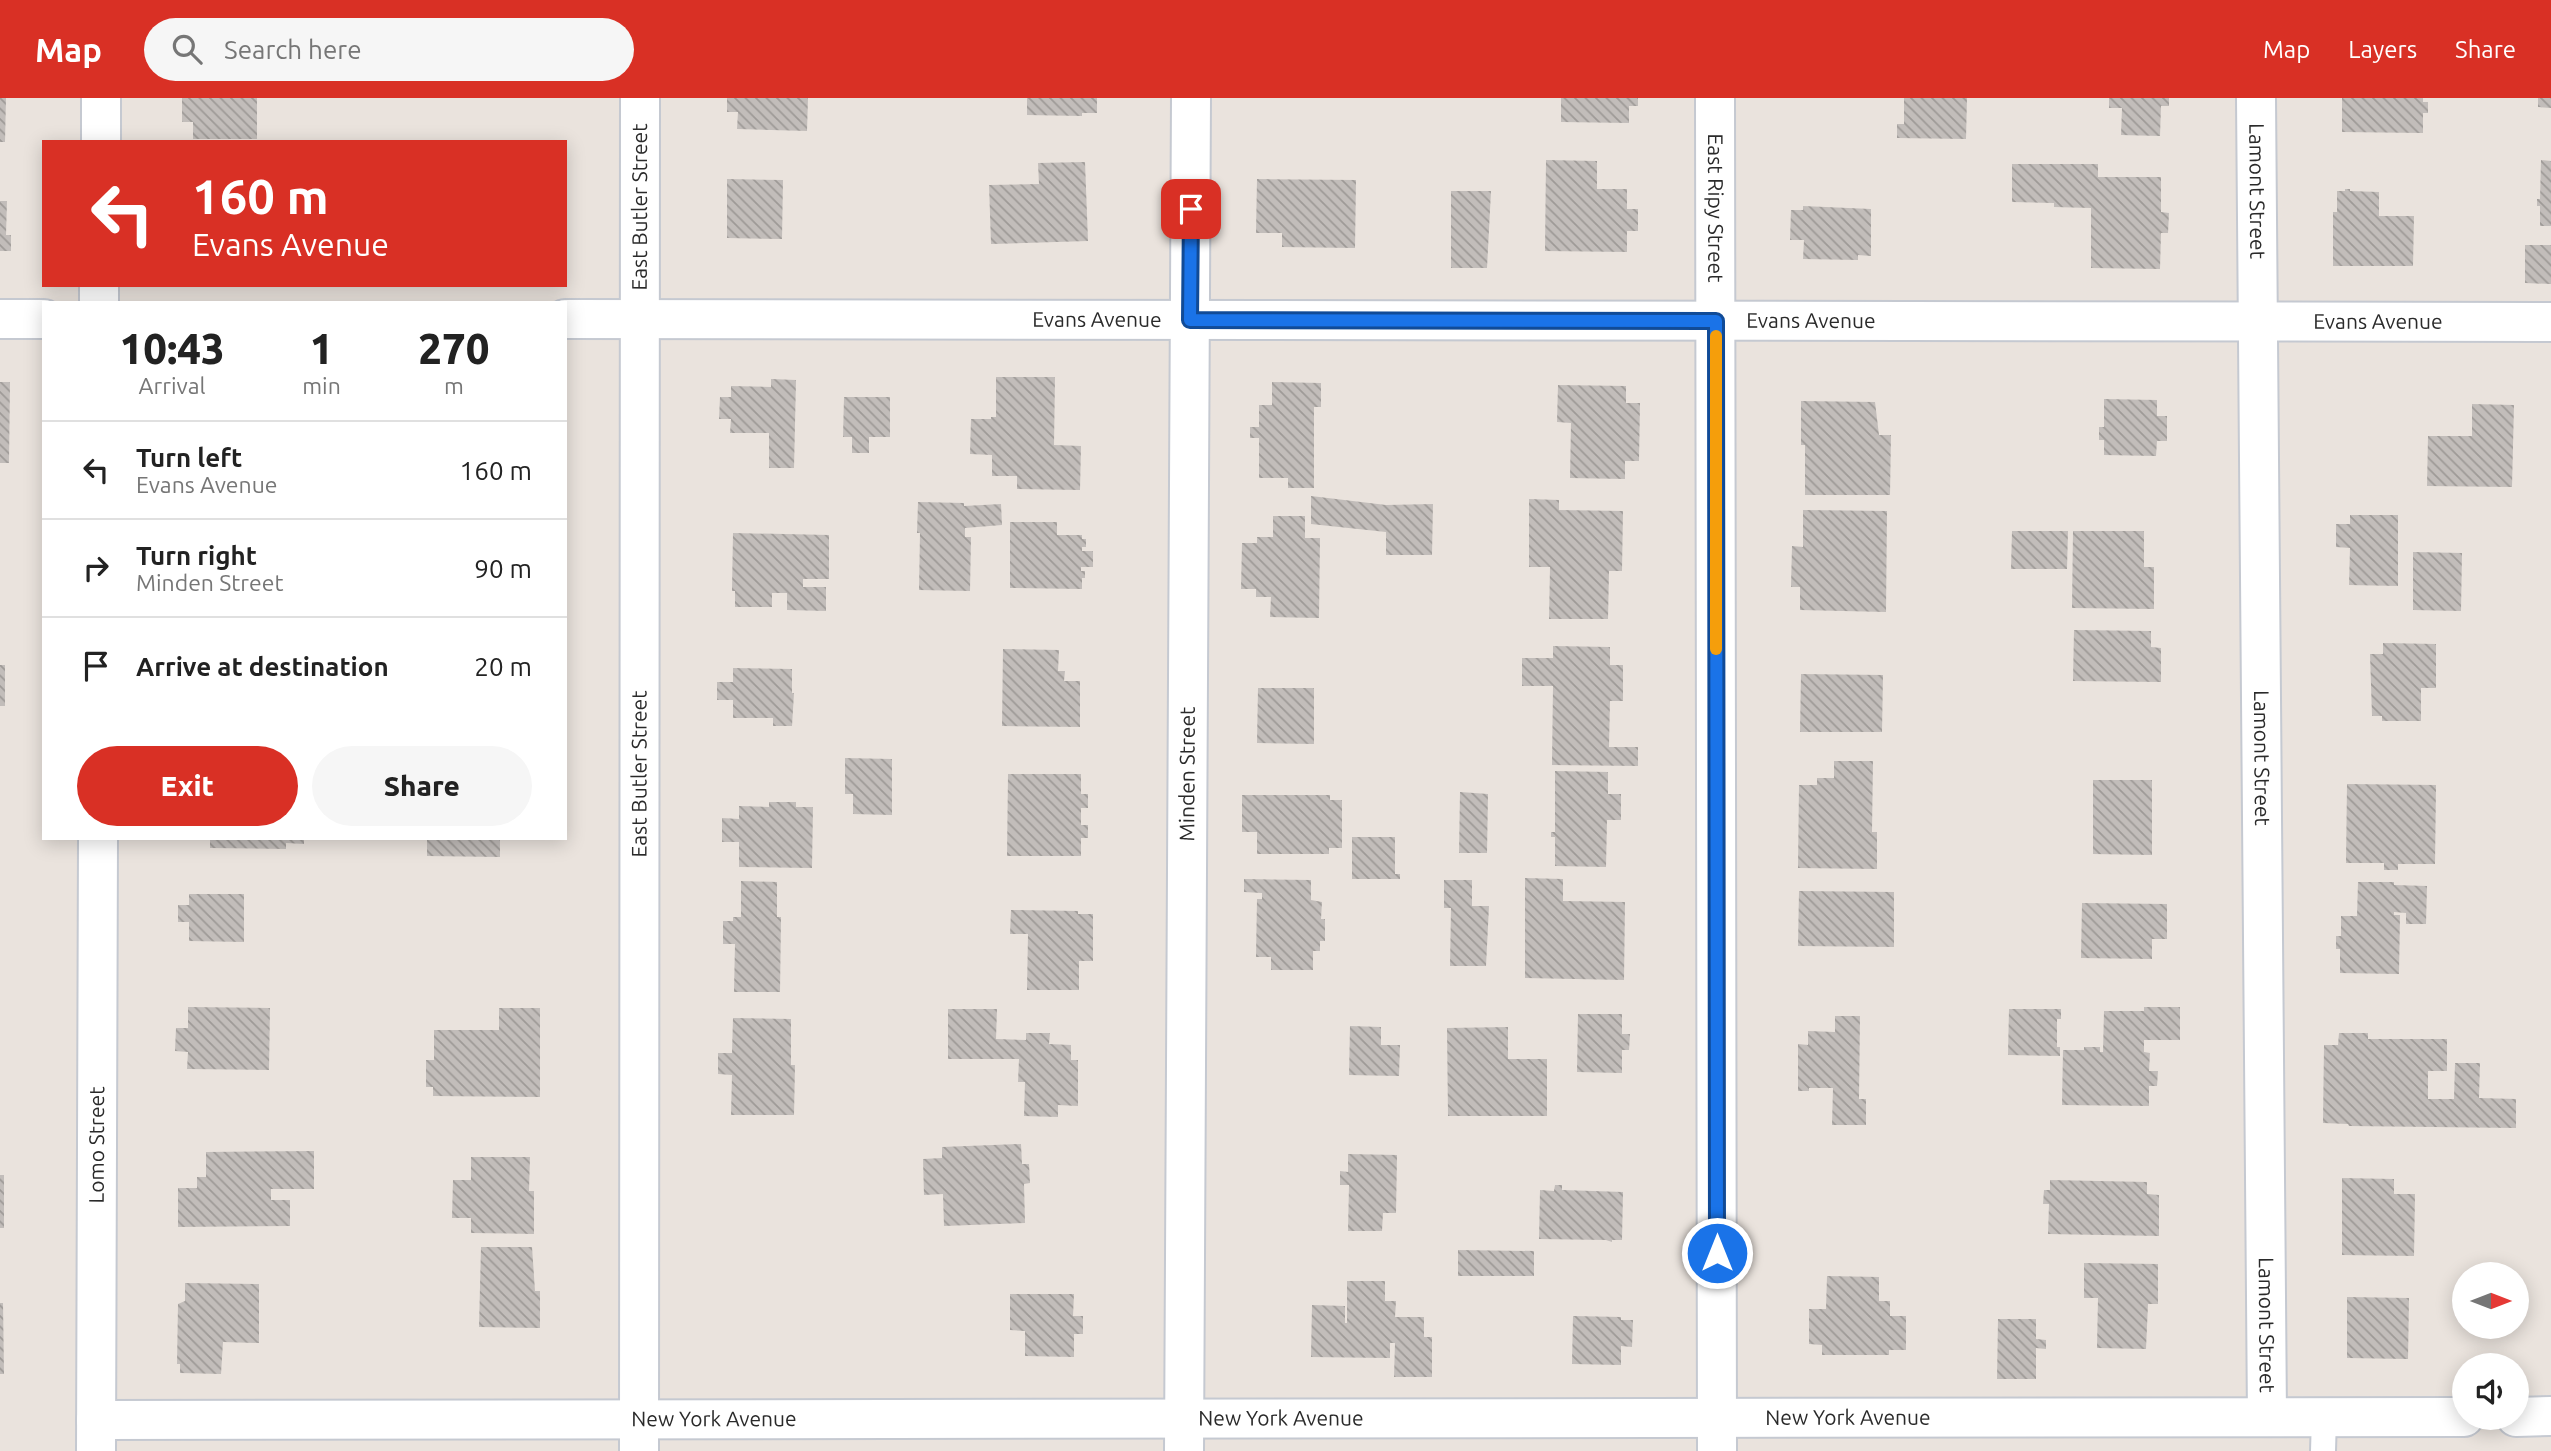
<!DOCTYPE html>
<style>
body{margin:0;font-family:Ubuntu,sans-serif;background:#f6f6f6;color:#222;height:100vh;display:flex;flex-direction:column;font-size:26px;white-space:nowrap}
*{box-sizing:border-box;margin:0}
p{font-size:23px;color:#767676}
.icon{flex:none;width:38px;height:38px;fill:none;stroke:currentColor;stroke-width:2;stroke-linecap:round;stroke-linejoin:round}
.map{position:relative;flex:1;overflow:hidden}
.side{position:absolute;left:42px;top:203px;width:525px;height:539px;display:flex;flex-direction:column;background:#fff;border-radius:0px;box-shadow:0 4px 18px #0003}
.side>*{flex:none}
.top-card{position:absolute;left:42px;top:42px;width:525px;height:147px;border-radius:0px;box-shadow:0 4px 18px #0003;background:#d93025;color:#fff;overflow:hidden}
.needle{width:46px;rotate:90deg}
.buttons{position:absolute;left:2452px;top:1164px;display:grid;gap:14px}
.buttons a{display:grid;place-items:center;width:77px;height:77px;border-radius:50%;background:#fff;box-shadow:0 4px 18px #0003;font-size:35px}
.pin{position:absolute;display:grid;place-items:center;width:60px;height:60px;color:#fff;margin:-30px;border-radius:14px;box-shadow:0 4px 10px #0006}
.me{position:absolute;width:77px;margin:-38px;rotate:0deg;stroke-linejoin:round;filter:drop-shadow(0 0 5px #0008)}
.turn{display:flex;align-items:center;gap:24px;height:147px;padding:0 35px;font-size:32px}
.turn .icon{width:91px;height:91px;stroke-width:2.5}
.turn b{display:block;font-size:49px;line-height:60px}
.eta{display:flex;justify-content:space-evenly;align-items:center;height:119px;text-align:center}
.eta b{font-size:42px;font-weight:800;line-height:49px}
.primary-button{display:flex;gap:14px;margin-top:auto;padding:14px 35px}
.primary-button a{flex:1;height:80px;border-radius:42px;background:#d93025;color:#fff;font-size:28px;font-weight:800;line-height:80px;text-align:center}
.primary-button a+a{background:#f6f6f6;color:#222}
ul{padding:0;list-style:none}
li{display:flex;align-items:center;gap:21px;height:98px;padding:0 35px;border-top:2px solid #e0e0e0}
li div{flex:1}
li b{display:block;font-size:26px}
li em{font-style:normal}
header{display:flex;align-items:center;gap:42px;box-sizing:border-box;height:98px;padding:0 35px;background:#d93025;color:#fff}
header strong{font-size:33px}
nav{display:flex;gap:38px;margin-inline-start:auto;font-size:24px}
.search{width:490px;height:63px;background:#f6f6f6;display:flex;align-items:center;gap:18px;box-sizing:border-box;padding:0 24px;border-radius:38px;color:#767676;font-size:26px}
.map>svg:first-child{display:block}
.building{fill:url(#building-back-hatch)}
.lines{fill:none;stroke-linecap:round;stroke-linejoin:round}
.lane-casing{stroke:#c5c9d1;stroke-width:28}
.street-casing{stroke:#c5c9d1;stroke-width:42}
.lane{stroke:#fff;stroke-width:24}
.street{stroke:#fff;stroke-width:38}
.route-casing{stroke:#114b97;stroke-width:18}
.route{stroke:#1a73e8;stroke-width:12}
.slow{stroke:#f59e0b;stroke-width:12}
.labels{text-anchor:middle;stroke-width:6;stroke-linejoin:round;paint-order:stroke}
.street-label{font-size:21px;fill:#2a2a2a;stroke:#fff}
</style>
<header>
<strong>Map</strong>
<div class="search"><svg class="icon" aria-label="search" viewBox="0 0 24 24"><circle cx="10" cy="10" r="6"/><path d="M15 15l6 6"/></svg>Search here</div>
<nav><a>Map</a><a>Layers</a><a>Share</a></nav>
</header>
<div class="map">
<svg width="2551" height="1353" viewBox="0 0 2551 1353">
<defs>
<pattern id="building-back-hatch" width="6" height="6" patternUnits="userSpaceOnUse" patternTransform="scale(1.75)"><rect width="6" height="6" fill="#c2bdba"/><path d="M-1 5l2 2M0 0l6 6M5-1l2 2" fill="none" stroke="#9e9a97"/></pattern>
</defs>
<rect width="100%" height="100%" fill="#eae3dd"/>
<path class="building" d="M0,0h6l-1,44h-5z
M182,0h75v41h-64v-17h-11z
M727,0h81l-1,33 -70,-2 1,-17h-11z
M1027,0h70v15h-15v3l-55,-1z
M1561,0h77v8h-9v17l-68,-1z
M1904,0h63l-1,41 -69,-1v-14h7z
M2109,0h60v8h-8l-1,30 -39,-1 1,-27h-13z
M2342,0h81v4h5v11h-5v20l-81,-1z
M2538,0h13v10l-13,-1z
M1546,62l51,1v28h30v20h11v22h-11v21l-82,-1z
M2541,62l10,1v65h-11v-20h-3v-7h3z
M1085,64l3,79 -97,3 -2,-59 50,-1 -1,-21z
M2012,66h86v13h63v35l8,1 -1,20h-7l-1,36 -69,-1v-60l-37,-1v-4l-42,-1z
M727,81l56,1 -1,59 -55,-1z
M1257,81l99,1 -1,68 -73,-1v-14h-26z
M2345,91h5v2l29,1v24h35l-1,50h-80v-54h4v-21h8z
M1451,93h40l-4,77h-36z
M0,103h7l-1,34h5v16h-11z
M1803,108l68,3v47l-13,-1v5l-55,-1 1,-19h-14l1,-30h12z
M2525,147h26v39l-26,-1z
M996,279h59l-1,68 27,1 -1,44 -63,-1v-13h-25v-21l-22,-1 1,-35h20v-2h5z
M771,281l25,1 -2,88h-25v-35h-39l1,-14h-12l1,-22h11v-11l40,1z
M0,284h10l-1,81h-9z
M1272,284l49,1v24h-7v81h-26v-10h-29v-40h-9v-11h9v-22h13z
M1558,287l68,1v17h14l-1,58h-14v18l-55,-1 1,-55 -14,-1z
M844,299h46v40h-21v16h-17v-16h-9z
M2104,301l53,1v16h10v25h-10l-1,15 -52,-1v-15h-5v-13h5z
M1801,303l74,1 4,33h12l-1,60h-85v-50h-4z
M2472,306l42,1 -2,82 -85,-1 1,-50h44z
M1311,398l75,9 47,-1 -1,51h-46v-23l-75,-8z
M1529,401l30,1v10l64,1 -1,60h-13l-1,48h-59l1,-52h-21z
M918,404l46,1v3l37,-2 1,21 -37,3v9h6l-1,54 -51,-1 1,-57h-3z
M1803,412l84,1 -1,101 -86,-2v-23h-9l1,-41 11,1z
M2350,417h48v71l-49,-1 1,-37 -14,-1v-23h14z
M1273,418h32v22h15l-1,80 -49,-1 1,-20h-15v-8h-15l1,-46h15v-6h16z
M1010,424h47v13h25v4h4v8h-4v4h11v16h-12v4h4v7h-3v11l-72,-1z
M2012,433h56l-1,38h-56z
M2073,433h71v36h10v42l-82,-1z
M733,435l96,2v44h-26v8h23v24l-39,-1v-17h-15v14h-37v-16h-3z
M2413,454l49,1 -1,58 -48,-1z
M2074,532l77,1v16l10,1v34l-88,-1z
M2383,545l53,1v44h-15v33h-39v-5h-10l-2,-62h13z
M1553,548l57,1v18h13v36h-13l-1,46h29v19l-86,-1 1,-79h-31v-28h31z
M1003,551l56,1 -1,21h7l-1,10h16v46l-78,-1z
M0,567h5v41h-5z
M733,570l59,1v24h2l-2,33h-19v-8h-40v-18h-16v-18h16z
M1801,576l82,1 -1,57h-82z
M1258,590h56v56l-57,-1z
M845,660l47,1v56l-39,-1v-20h-8z
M1834,663h39l-1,71h5v37l-79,-1 1,-83h18v-7h17z
M1555,673l53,1v22h13v26h-14l-1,47 -51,-1v-29h-4v-5h4z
M1008,676h73v20h7v14h-7v17h7v13h-7v18h-74z
M2093,682h59v75l-59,-1z
M2347,686l89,1 -1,79h-37v6h-14v-7h-38z
M1460,694l28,2 -1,59h-28z
M1242,697h88v5h12v48h-13v6h-72v-22h-15z
M769,704h27v5h17l-1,61 -73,-1v-25h-17v-24l17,1v-13l30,1z
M1352,739h43v37h5v5h-48z
M210,740h94v6l-18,-1v6l-76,-1z
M427,740h73v19l-73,-1z
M1525,780l38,1v22l62,1 -1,78 -99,-2z
M1244,781l67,1v20l11,2 -1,17h4v22h-5v10h-7v19h-42v-13h-15l1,-58h5v-6l-18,-1z
M1444,782h28v26h17l-3,60h-36l1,-58h-7z
M741,783l36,1v35h4l-1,75h-46l1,-48h-12v-23h10v-4h8z
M2358,784h36v3l33,1 -1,38h-20v-11l-12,-1v3h6l-1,59 -59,-1v-24h-4v-13h5v-20h16z
M1799,793l95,1v55l-96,-1z
M189,796h55v48l-55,-1v-19h-11v-17h11z
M2082,805l85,1v35h-15v20l-71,-1z
M1011,812l67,1v3h15v47h-14v29h-52l1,-56h-18z
M188,909l82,1 -1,62 -82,-1 1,-17 -13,-1 1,-23h12z
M2144,909h36v33h-36v12l6,1 -1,18h9l-1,15h-8v20l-87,-1 1,-55h21v-3h16v5h3l1,-41h40z
M499,910h41v89l-107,-1v-9h-7v-27h8v-30h65z
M948,911h49l-1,30 30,1v-7h24l-1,11 22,1v15h7v46l-20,-1v12l-34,-1 1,-34h-7l1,-23h-71z
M2009,911h52v10h-4v28h3v9l-52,-1z
M1578,916h44v20h8l-1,16h-7v23l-45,-1z
M1835,918h25l-1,83h7v26h-34l1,-37h-24v3h-11v-47l10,1v-14l27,1z
M733,920l58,1v46h4l-1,50h-63l1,-40 -14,-1v-21h14z
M1350,928l31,1v18h19l-1,31 -50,-1z
M1508,929v32h39v57h-99l-1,-88z
M2339,935h29v6h79v32h-19v28h26l1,-36h25l-1,35 37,1v29l-167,-2 -1,-2 -25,-1 1,-78h14z
M1021,1046l1,20h7l1,19 -6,1 1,39 -81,3 -1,-32 -19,1 -1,-36 19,-1v-11z
M314,1053v38h-43v11h19v26l-112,1v-39h19v-11h9v-25z
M1348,1056l49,1 -1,58h-13l-1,18h-34l1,-46h-9v-14l8,1z
M471,1059h59l-1,34h5v43l-63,-1v-15h-19l1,-38h18z
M0,1077h4v53h-4z
M2342,1080l52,1v15h21l-1,62 -72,-1z
M2050,1082l97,2v12l12,1v41l-111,-2 1,-30h-6l1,-14h6z
M1555,1087h7v5l61,2 -1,48h-10v2l-6,-2 -67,-1 1,-49 14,1z
M481,1149h51l3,44h5v37l-61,-1z
M1458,1152l76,1v25h-76z
M2084,1165l74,1v40h-10l-2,45 -49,-1 1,-50h-14z
M1827,1178l52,1v24h11v15h16v34h-17v5h-67v-10l-13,-1v-35h17z
M1347,1183h38v20h11l-1,16h29v20h8v40h-38l1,-34h-5v15l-79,-1 1,-52 33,1v17h2z
M185,1185l74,1v59l-36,-1 -2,32 -41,-1v-9h-3l1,-60 7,-3z
M1010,1196h64l-1,22h10v18h-9v23l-49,-1v-25l-15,-1z
M2347,1199l62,1 -1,61 -61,-1z
M0,1205h3l1,71h-4z
M1573,1218l48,1v3h12l-1,27 -11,-1v19l-49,-1z
M1998,1221h38v20l10,1v9l-10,-1v31h-39z"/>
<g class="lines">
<defs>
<path id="lane" d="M2323,1353l1,-34"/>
<g id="street">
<path id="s1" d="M1715,0l2,1353"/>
<path id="s2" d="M2256,0l11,1319"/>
<path d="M101,44v-44"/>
<path d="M99,205v-18"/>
<path d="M0,221h44"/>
<path id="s3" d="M565,221l1986,3"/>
<path d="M2516,1319l35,-1"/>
<path id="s4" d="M96,1322l2368,-3"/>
<path id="s5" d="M96,1353l2,-613"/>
<path id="s6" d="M639,1353l1,-1353"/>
<path id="s7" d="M1184,1353l7,-1353"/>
</g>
</defs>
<use href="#lane" class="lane-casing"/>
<use href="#street" class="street-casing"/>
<use href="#lane" class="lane"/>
<use href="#street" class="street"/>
</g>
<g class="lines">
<defs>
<path id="route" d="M1191,111l-1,111 526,1 1,932"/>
</defs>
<use href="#route" class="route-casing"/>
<use href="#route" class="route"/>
<path class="slow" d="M1716,238v313"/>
</g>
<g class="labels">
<g class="street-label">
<text dy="7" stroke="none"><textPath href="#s2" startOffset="93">Lamont Street</textPath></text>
<text dy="7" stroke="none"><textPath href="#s6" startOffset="1244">East Butler Street</textPath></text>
<text dy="7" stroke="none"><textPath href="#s1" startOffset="110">East Ripy Street</textPath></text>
<text dy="7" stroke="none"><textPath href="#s3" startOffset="532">Evans Avenue</textPath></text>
<text dy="7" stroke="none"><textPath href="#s3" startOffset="1246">Evans Avenue</textPath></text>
<text dy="7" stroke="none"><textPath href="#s3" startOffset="1813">Evans Avenue</textPath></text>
<text dy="7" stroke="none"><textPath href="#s2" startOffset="660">Lamont Street</textPath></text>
<text dy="7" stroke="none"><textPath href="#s7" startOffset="677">Minden Street</textPath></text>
<text dy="7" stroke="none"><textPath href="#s6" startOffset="677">East Butler Street</textPath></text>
<text dy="7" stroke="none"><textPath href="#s5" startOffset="306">Lomo Street</textPath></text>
<text dy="7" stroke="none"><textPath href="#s2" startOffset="1227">Lamont Street</textPath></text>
<text dy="7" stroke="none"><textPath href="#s4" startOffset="1752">New York Avenue</textPath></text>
<text dy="7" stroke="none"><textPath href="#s4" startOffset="618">New York Avenue</textPath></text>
<text dy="7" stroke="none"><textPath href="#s4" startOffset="1185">New York Avenue</textPath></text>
</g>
</g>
</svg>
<div class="buttons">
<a><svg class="needle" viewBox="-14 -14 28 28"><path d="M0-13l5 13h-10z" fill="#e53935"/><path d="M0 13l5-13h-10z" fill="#767676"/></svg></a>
<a><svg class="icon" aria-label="sound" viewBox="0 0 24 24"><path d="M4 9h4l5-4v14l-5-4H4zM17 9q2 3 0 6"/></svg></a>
</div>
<div class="pin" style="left:1191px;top:111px;background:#d93025"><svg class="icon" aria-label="arrive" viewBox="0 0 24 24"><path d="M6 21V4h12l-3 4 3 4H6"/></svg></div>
<svg class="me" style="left:1717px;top:1155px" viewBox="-20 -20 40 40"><circle r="17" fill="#1a73e8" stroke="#fff" stroke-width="3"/><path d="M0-11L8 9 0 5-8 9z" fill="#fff"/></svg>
<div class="top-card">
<div class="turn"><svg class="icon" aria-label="left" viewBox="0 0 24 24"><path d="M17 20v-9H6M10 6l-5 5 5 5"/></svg><div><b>160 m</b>Evans Avenue</div></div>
</div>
<section class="side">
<div class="eta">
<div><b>10:43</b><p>Arrival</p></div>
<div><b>1</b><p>min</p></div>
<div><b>270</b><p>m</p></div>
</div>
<ul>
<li><svg class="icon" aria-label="left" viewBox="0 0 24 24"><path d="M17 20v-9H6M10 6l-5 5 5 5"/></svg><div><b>Turn left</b><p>Evans Avenue</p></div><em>160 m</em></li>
<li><svg class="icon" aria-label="right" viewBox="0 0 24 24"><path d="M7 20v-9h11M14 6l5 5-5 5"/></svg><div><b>Turn right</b><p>Minden Street</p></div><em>90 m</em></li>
<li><svg class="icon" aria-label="arrive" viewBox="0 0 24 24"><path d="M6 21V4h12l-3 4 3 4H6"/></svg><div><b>Arrive at destination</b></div><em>20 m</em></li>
</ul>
<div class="primary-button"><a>Exit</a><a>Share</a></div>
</section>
</div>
